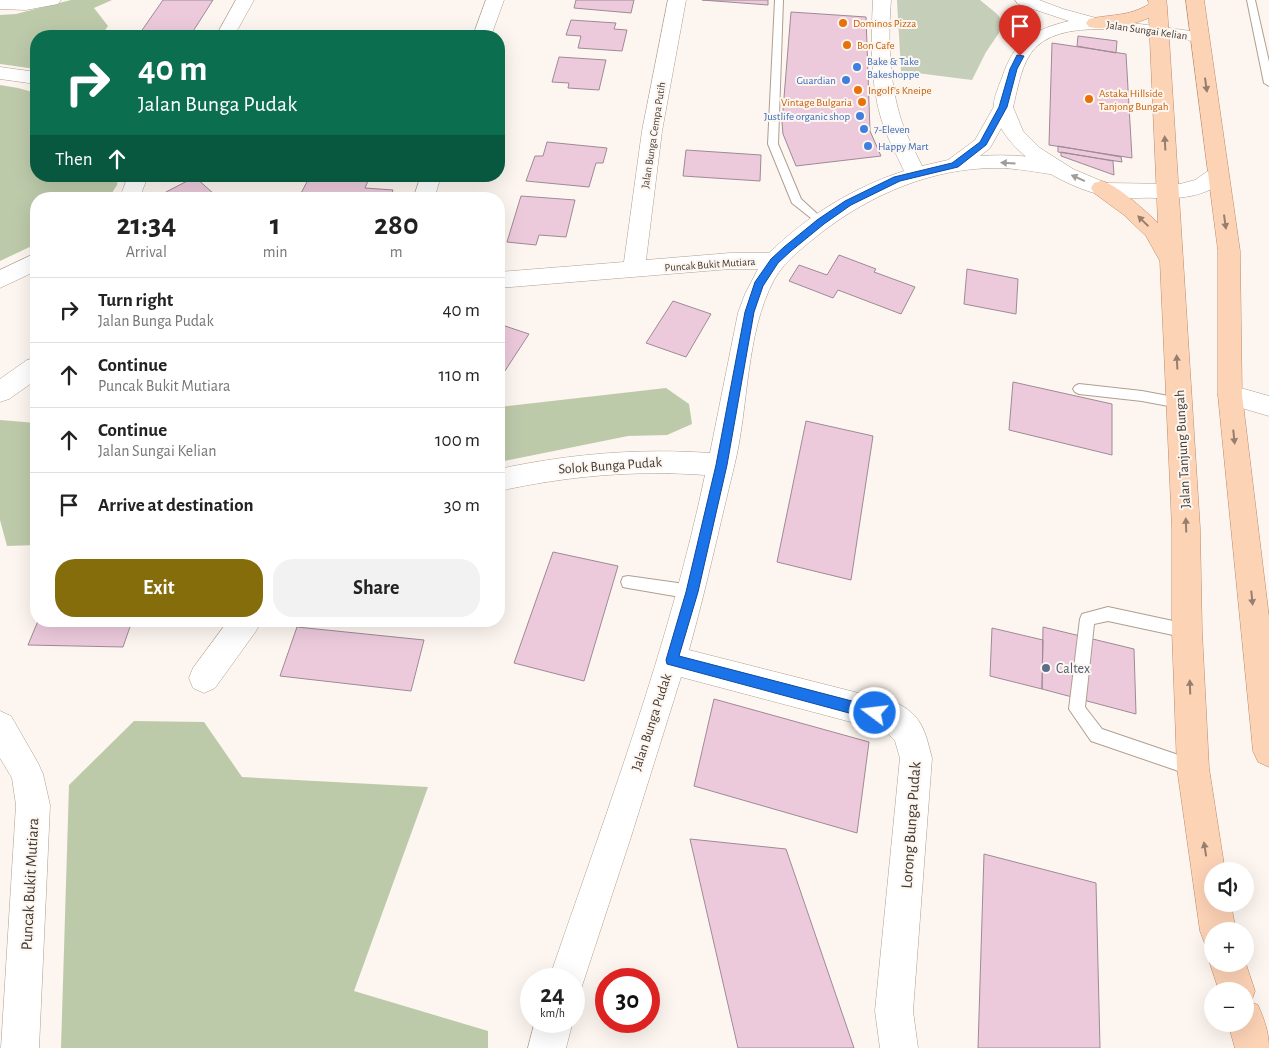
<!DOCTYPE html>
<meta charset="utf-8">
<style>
body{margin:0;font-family:"Alegreya Sans",sans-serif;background:#f2f2f2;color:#222;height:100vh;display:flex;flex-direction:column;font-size:19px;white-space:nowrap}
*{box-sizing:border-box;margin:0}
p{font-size:16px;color:#767676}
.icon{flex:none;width:28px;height:28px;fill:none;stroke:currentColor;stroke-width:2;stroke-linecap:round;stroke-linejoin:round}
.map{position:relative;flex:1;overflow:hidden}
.panel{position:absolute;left:30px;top:192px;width:475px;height:435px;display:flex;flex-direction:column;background:#fff;border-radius:20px;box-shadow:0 5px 20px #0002}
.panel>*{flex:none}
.top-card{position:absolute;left:30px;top:30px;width:475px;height:152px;border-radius:20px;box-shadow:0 5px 20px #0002;background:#0b6e4f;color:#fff;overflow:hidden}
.controls{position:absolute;left:1204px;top:862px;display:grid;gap:10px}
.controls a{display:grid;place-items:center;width:50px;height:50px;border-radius:50%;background:#fff;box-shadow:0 5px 20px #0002;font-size:25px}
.speed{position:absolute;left:520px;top:968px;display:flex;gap:10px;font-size:25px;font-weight:700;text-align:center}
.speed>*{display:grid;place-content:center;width:65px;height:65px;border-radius:50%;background:#fff;box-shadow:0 5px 20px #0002;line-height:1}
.speed small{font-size:12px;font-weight:400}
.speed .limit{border:8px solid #d22;background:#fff;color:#111}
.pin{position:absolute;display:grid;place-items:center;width:42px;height:42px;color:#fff;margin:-51px -21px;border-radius:50% 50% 50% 0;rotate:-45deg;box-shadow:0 0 5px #0007}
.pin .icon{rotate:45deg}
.me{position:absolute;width:55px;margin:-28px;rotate:285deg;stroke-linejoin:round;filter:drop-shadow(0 0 4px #0008)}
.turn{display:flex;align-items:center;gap:18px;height:105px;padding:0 25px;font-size:22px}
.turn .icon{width:65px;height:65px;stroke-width:2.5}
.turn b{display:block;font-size:35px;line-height:42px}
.then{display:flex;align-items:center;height:48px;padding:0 25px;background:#0003;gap:10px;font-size:19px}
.eta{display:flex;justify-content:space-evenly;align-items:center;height:85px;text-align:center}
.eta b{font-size:30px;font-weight:600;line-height:35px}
.button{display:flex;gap:10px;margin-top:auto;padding:10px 25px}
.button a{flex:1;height:58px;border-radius:20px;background:#866d0c;color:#fff;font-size:20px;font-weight:600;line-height:58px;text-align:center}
.button a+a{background:#f2f2f2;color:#222}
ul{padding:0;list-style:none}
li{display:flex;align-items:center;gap:15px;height:65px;padding:0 25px;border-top:1px solid #e0e0e0}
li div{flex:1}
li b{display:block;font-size:19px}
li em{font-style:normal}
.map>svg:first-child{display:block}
.green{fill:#c5ceb8}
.forest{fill:#bdcaaa}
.building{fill:#eccadc;stroke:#9e8a95}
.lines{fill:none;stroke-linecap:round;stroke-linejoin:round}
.lane-casing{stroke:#af9f8f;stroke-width:2}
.street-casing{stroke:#af9f8f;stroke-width:1}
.secondary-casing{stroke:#af9f8f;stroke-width:1}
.primary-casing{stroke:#bb8a69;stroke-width:1}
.lane{fill:#fff;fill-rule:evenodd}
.street{fill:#fff;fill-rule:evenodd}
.secondary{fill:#fff;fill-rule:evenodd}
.primary{fill:#fdd3b6;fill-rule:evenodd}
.oneway{fill:#967f6e}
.oneway2{fill:#a09d9a}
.route{fill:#1a73e8;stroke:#114b97}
.food-dot{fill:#e8710a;stroke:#fdf5ef;stroke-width:2}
.shop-dot{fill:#3f7fe0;stroke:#fdf5ef;stroke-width:2}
.service-dot{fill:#5c6f8a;stroke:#fdf5ef;stroke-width:2}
.labels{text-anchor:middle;stroke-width:4;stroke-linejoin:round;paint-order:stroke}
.far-food-label{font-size:11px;fill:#c56008;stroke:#fdf5ef;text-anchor:start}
.far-street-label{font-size:11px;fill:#423b34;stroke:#fdf5ef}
.far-shop-label{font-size:11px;fill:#366cbe;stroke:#fdf5ef;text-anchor:start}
.street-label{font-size:14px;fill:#423b34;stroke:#fdf5ef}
.service-label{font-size:14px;fill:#4e5e75;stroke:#fdf5ef;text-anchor:start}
.near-street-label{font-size:16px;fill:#423b34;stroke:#fdf5ef}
</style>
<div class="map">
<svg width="1269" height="1048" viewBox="0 0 1269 1048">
<rect width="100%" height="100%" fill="#fdf5ef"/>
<path class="green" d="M897,0h83l17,14 5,7 -1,9 -15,22 -14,28 -71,-9z"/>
<path class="forest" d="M71,0h41l-18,8 14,18 -7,10h-65v33l-36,-5v-49l16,-1z
M0,85l18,3 18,5v83h82l-1,9 -9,14h-72v45l-36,17z
M666,388l23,16 3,20 -25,11 -39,1 -129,26v-55z
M0,420l36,3v122l-29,1 -7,-26z
M134,721l70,1 38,55 186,10 -74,204 134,40v17h-427l8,-263z"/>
<path class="building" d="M163,0h50l-23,36h-52z
M576,0h58l-3,13 -57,-5z
M702,0h66v5z
M791,12l75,5 4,114 11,25 -85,10 -13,-32 -1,-12z
M571,20l45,3 -2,6 13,1 -5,21 -44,-3 3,-12 -15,-1z
M1078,36l39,5 -1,12 -39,-7z
M1052,43l74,11 6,104 -83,-13z
M559,57l47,3 -7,30 -31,-2 1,-5 -17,-1z
M547,142l60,6 -4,15h-7l-7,24 -63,-6 9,-25h8z
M1058,146l63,11 1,5 -64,-10z
M686,150l75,5 -1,26 -77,-5z
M1061,152l52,9 1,14 -53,-19z
M310,176h60l-5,12 28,2 -3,9h-92z
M195,177l19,17 -10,5h-31l-7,-7z
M521,196l54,4 -9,37 -27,-2 -3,10 -29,-3z
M839,255l37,14 -2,3 41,15 -14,27 -63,-24 -5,8 -44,-17 10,-16 28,10z
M967,269l51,10 -2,35 -52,-10z
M673,301l38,13 -25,43 -40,-14z
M499,324l30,10 -30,46z
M1013,382l99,22v51l-103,-25z
M806,421l67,15 -22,144 -74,-18z
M553,552l65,14 -34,115 -70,-18z
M38,621h94l-9,26 -95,-2z
M297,627l127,13 -13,51 -131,-15z
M1043,627l91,22 2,65 -94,-25z
M992,628l51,12 -1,49 -52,-13z
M714,699l155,43 -12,91 -163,-47z
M690,839l96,10 68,199h-116z
M984,854l112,29 4,165h-122z"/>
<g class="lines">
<defs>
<path id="lane" d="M775,0h8l-5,144 23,55 25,23 -5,4 -29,-23 -24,-59z
M1247,0h8l14,62v24l-5,-3z
M1079,384l63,7 37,7 4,1 2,4 -2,4 -4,1 -37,-7 -63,-7 -4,-2 -2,-3 2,-3z
M628,576l64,9 5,2 2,5 -2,5 -5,2 -64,-11 -5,-1 -2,-5 2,-5z
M1108,607l79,17 5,2 2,5 -2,5 -5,2 -79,-17 -14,3 -9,83 17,22 97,33 2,6 -2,6 -6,2 -102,-35 -22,-32 11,-90 2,-5z"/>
<path id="street" d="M0,0h61l-3,4 -32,6 -26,-1z
M236,0h18l-20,36h-18z
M486,0h18l-13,36h-18z
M668,0h18l-24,131 -16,129 84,-7h39c38,-37 85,-66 135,-82 -8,-18 -18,-35 -23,-53 -11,-37 -10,-80 -8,-118h18c-3,38 -2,79 9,116 5,17 14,33 22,50l26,-6 27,-20 21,-37 7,-2 7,2 3,4 -23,41 -10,8c27,-2 57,0 83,7l3,5 -3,5 -7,2c-20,-3 -40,-7 -60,-7 -64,0 -124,26 -174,64 -17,14 -37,28 -48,48 -29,54 -25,128 -40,187 -15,61 -28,122 -45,183l205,52c28,12 31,29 38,56l-19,253 5,37h-38l-5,-37 25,-253 -5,-17 -10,-10 -204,-54 -51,163 -50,152 -6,3v-16h-25c57,-166 120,-332 156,-504 -70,-5 -138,1 -206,16v-22c70,-15 139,-21 211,-16l28,-140 7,-19 13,-25h-28l-231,19v-16l125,-10 18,-131z
M0,67l36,5v12l-36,-5z
M128,176h20l-9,23h-22l5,-7z
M421,176h20l-7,23h-21z
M36,253v18l-36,17v-18z
M36,358v22l-27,19 -9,3v-23l27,-19z
M1230,385l39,11v20l-48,-14 -3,-7 3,-7z
M228,621h33l-5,10 -41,57 -11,5 -11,-5 -4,-10 4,-10z
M0,711l11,5 27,47 5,11 7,31 -11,243h-38l15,-243 -4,-27 -12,-20z
M535,1021h38l-7,27h-38z"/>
<path id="secondary" d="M1015,0h24l24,9 33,9 109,15 3,4 -3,4 -6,1c-43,-6 -129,-28 -163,5 -15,15 -18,41 -23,60l10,24 17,17 33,21 33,14 74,1 15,-4 16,-11 7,-2 7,2 3,5c-15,23 -48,25 -72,24 -17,-1 -34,2 -50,-2 -40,-8 -104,-43 -112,-87 -2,-10 7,-27 10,-37 12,-33 32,-43 65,-51l-51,-17z"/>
<path id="primary" d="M1148,0h18l1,6 33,522 2,103 7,137 16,103h-13v33h19l5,27h-24v16l-7,-3 -5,-13 -23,-163 -5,-137v-103l-12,-267 -14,-25 -22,-21 -30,-22 -3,-5 3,-5c0,0 7,-2 7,-2 13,1 47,32 57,42l-9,-205c-18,7 -41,13 -60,9l-3,-4 3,-4c21,-5 40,-2 60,-15z
M1186,0h18l36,251 2,144 27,222v150l-11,-5 -5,-11 -35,-356v-144z
M1212,958v6h33v-3l10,30 -4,11 7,3c6,14 11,27 11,43h-34l-7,-24h17v-33h-26l-9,-27z"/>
</defs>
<use href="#lane" class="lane-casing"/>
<use href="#street" class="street-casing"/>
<use href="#secondary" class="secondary-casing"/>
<use href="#primary" class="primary-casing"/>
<use href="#lane" class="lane"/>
<use href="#street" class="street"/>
<use href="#secondary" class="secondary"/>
<use href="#primary" class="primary"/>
</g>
<defs><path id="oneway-solid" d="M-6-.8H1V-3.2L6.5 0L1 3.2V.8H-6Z" transform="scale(1.25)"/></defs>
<g class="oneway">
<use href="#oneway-solid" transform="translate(1206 85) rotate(82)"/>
<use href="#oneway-solid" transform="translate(1165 143) rotate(-93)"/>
<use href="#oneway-solid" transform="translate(1143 221) rotate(-136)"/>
<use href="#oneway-solid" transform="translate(1225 222) rotate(82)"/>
<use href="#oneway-solid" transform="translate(1177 362) rotate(-93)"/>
<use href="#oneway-solid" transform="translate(1234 437) rotate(84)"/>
<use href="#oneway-solid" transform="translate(1186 525) rotate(-92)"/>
<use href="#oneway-solid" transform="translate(1252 598) rotate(84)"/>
<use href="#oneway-solid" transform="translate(1190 687) rotate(-92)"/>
<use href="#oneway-solid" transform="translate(1205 849) rotate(-99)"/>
</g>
<g class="oneway2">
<use href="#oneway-solid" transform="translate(1008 163) rotate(-177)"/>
<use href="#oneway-solid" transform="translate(1078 178) rotate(-156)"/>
</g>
<path class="route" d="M1017,55l7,1 -7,13 -10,38 -21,38 -28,22 -58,14 -49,24 -27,19 -33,27 -13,12 -15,23 -9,26 -27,153 -29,127 -19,64 196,51 5,2 2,4 -2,5 -5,2 -208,-56 -1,-4 20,-68 30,-127 29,-153 10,-30 16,-23 13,-12 33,-27 28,-19 49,-24 58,-14 28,-21 19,-35 11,-38z"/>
<g class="food-dot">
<circle cx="843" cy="23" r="5"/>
<circle cx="847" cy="45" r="5"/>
<circle cx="858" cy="90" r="5"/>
<circle cx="1089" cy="99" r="5"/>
<circle cx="862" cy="102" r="5"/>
</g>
<g class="shop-dot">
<circle cx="857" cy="67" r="5"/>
<circle cx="846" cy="80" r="5"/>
<circle cx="860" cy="116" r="5"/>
<circle cx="864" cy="129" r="5"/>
<circle cx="868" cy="146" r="5"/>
</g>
<circle class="service-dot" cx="1046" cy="668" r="5"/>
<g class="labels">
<g class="far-food-label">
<text x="853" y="27">Dominos Pizza</text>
<text x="857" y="49">Bon Cafe</text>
<text x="868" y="94">Ingolf's Kneipe</text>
<text x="1099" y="97">Astaka Hillside<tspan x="1099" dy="13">Tanjong Bungah</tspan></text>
<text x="852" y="106" text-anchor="end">Vintage Bulgaria</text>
</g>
<g class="far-street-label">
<text transform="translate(1147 30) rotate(8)" y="4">Jalan Sungai Kelian</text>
<text transform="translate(653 135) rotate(-81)" y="4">Jalan Bunga Cempa Putih</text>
<text transform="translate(710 264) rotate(-4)" y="4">Puncak Bukit Mutiara</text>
</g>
<g class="far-shop-label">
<text x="867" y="65">Bake &amp; Take<tspan x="867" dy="13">Bakeshoppe</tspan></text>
<text x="836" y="84" text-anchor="end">Guardian</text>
<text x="850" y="120" text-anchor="end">Justlife organic shop</text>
<text x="874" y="133">7-Eleven</text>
<text x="878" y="150">Happy Mart</text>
</g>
<g class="street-label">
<text transform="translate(1182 449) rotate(-93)" y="5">Jalan Tanjung Bungah</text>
<text transform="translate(610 465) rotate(-4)" y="5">Solok Bunga Pudak</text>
<text transform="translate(651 722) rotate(-72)" y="5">Jalan Bunga Pudak</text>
</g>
<g class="service-label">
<text x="1056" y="673">Caltex</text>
</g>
<g class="near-street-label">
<text transform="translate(910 825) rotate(-86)" y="6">Lorong Bunga Pudak</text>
<text transform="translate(29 884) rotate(-87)" y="6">Puncak Bukit Mutiara</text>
</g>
</g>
</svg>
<div class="controls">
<a><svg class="icon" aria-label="sound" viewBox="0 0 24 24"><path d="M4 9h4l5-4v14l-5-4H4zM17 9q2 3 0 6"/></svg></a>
<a>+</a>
<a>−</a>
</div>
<div class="speed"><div>24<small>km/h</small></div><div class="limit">30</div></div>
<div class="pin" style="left:1020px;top:56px;background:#d93025"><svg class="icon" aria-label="arrive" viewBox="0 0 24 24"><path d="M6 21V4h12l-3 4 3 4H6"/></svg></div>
<svg class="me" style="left:875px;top:713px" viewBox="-20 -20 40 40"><circle r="17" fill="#1a73e8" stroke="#fff" stroke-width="3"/><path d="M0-11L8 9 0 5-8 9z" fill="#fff"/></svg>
<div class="top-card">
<div class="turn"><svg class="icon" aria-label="right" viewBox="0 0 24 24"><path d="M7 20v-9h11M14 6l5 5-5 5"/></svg><div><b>40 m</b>Jalan Bunga Pudak</div></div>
<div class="then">Then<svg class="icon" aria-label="ahead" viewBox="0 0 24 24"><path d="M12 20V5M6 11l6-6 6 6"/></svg></div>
</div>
<section class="panel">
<div class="eta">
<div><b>21:34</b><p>Arrival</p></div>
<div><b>1</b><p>min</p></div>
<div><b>280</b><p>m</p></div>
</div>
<ul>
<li><svg class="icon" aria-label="right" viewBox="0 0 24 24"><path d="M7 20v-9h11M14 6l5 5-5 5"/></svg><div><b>Turn right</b><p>Jalan Bunga Pudak</p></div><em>40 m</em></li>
<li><svg class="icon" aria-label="ahead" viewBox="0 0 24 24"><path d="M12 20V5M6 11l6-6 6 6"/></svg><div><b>Continue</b><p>Puncak Bukit Mutiara</p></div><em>110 m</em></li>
<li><svg class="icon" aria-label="ahead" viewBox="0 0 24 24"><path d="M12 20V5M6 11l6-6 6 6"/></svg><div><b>Continue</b><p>Jalan Sungai Kelian</p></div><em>100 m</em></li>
<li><svg class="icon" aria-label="arrive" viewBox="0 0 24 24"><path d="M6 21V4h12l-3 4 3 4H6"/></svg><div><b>Arrive at destination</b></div><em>30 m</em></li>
</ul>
<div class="button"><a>Exit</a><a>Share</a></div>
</section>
</div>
